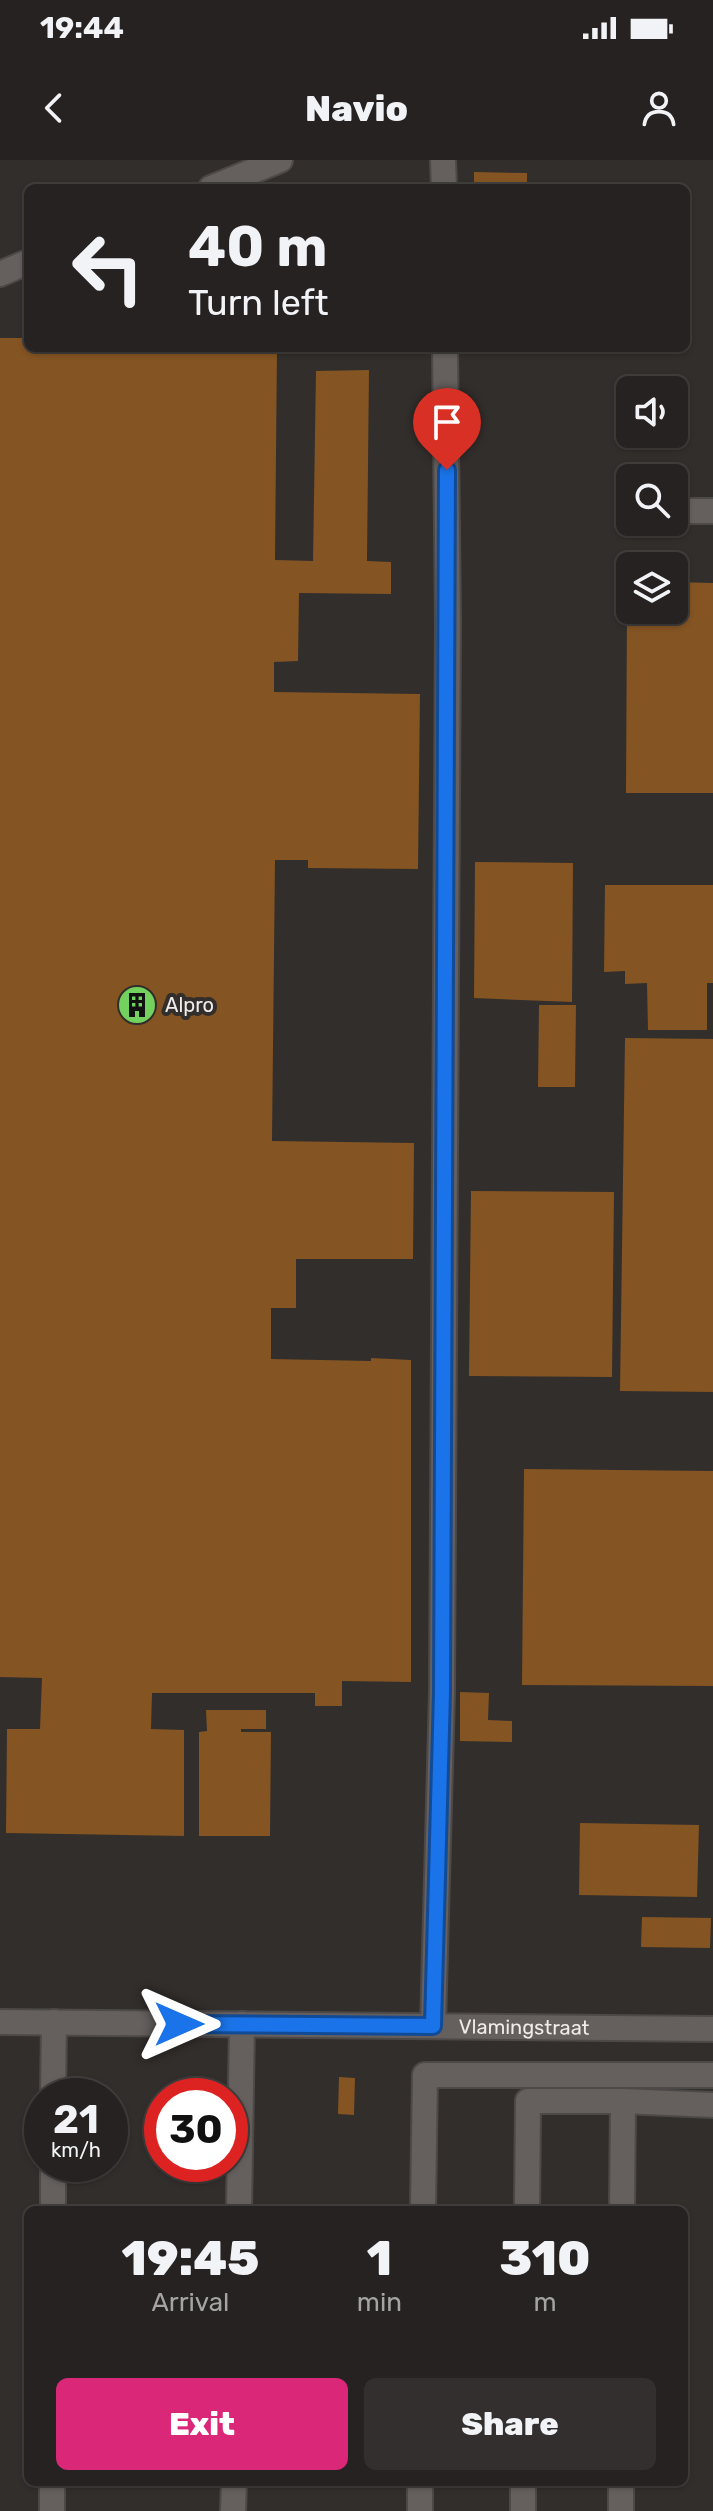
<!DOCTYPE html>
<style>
body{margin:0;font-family:Rubik,sans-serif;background:#322f2e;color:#f1f3f6;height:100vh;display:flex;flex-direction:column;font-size:30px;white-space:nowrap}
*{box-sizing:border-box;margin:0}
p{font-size:26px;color:#a4a4a5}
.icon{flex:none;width:44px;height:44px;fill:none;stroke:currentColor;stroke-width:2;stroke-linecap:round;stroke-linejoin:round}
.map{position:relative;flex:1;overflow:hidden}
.side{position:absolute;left:24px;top:2046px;width:664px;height:280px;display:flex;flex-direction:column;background:#262221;border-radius:12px;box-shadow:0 2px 6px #0004,0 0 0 2px #423f3f}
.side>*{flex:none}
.banner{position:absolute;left:24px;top:24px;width:666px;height:168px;border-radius:12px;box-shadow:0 2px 6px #0004,0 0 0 2px #423f3f;background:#262221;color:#f1f3f6;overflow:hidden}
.controls{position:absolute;left:616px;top:216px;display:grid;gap:16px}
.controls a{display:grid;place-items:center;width:72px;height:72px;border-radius:12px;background:#262221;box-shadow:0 2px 6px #0004,0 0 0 2px #423f3f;font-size:40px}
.speed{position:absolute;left:24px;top:1918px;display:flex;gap:16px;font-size:40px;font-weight:700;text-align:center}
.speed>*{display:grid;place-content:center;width:104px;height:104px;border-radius:50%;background:#262221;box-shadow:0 2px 6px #0004,0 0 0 2px #423f3f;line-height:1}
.speed small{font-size:20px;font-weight:400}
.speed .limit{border:12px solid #d22;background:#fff;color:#111}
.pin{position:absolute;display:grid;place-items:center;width:68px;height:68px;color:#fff;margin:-82px -34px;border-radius:50% 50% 50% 0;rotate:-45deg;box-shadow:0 0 8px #0007}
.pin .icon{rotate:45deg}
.me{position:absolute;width:88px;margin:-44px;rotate:90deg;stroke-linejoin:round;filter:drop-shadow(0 0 6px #0008)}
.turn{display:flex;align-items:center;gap:28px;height:168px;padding:0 32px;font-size:36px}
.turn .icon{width:104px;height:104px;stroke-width:2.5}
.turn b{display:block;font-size:56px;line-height:68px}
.eta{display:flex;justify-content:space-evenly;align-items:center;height:136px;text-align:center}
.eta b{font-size:48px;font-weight:800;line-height:56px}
.button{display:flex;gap:16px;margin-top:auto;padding:16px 32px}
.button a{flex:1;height:92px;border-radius:12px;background:#db2777;color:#fff;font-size:32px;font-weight:800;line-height:92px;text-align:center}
.button a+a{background:#322f2e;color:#f1f3f6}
.status{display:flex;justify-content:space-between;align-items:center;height:56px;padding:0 40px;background:#262221;direction:ltr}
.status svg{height:22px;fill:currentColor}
header{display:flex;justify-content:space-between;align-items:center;height:104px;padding:0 32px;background:#262221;font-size:36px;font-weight:800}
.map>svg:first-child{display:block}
.building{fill:#845423}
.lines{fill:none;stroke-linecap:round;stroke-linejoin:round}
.minor-casing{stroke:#4d4948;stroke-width:28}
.minor{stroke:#65605e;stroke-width:24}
.route-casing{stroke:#114b97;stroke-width:20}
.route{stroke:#1a73e8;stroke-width:14}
.labels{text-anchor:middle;stroke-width:8;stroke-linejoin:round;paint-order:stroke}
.poi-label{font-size:20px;fill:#efeceb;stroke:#322e2c;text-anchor:start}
.street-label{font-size:20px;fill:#efeceb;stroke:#322e2c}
</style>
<div class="status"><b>19:44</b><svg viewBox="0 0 49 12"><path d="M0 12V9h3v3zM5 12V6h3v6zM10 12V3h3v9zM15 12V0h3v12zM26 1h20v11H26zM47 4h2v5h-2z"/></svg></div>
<header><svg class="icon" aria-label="back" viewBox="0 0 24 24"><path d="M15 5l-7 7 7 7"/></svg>Navio<svg class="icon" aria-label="person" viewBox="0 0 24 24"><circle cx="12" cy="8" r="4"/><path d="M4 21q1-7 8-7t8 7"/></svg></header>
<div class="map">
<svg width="713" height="2351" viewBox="0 0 713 2351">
<rect width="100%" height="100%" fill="#322e2c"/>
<path class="building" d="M474,12l53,1v15h-53z
M0,178h28v10h249l-2,212 38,1 3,-190 53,-1 -2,191 24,1v32l-92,-1 -1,68 -24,1v30l146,2 -2,175 -110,-1v-8h-33l-3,281 142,2 -1,116h-117v49h-25v51l100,2v-3l40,2v322l-69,-1v25h-27v-13h-163l-1,36 33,1v106l-178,-3 1,-104h33l2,-51 -42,-1z
M674,422l39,1v210h-87l1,-183h47z
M475,702l98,1 -1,139 -98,-4z
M605,725h108v98h-6v47h-59l-1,-47 -22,1v-13l-21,1z
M539,845h37l-1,82h-37z
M625,878l88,1v353l-93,-1z
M471,1031l143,1 -2,185 -143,-1z
M524,1309l189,2v215l-191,-1z
M460,1532l29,1 -1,27 24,1v21l-52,-1z
M206,1550h60v19h-25v3h30l-1,104h-71v-104l8,-1z
M580,1663l119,2 -2,72 -118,-2z
M642,1757l69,1 -1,30 -69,-1z
M339,1917l16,1 -1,37 -16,-1z"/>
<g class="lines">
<defs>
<g id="minor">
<path d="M443,0l1,28"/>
<path d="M211,28l69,-28"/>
<path d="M0,114l28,-12"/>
<path d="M674,351h39"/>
<path id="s1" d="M0,1862l713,7"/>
<path d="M433,1866l9,-334 6,-1070 -3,-274"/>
<path d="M53,1936l1,-74"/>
<path d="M623,1941l90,4"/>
<path d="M53,2050v-46"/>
<path d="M239,2050l3,-186"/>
<path d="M423,2050l2,-135h288"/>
<path d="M527,2050l1,-109h95l-1,109"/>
<path d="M52,2351v-29"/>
<path d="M233,2351l1,-29"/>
<path d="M420,2351v-29"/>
<path d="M523,2351v-29"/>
<path d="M621,2351v-29"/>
</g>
</defs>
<use href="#minor" class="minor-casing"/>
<use href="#minor" class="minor"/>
</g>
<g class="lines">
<defs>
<path id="route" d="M179,1864l254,2 9,-334 5,-1222"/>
</defs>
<use href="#route" class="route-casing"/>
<use href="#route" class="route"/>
</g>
<defs>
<symbol id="building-disc" viewBox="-11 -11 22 22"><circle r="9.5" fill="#73d25d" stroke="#322e2c"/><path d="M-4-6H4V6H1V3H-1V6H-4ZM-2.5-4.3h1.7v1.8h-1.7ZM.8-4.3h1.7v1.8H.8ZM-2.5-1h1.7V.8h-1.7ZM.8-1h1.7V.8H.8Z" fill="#111"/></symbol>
</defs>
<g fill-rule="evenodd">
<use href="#building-disc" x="115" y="823" width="44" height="44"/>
</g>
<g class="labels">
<g class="poi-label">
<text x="165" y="852">Alpro</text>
</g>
<g class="street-label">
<text dy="7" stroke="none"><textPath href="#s1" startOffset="524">Vlamingstraat</textPath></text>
</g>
</g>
</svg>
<div class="controls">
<a><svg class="icon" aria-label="sound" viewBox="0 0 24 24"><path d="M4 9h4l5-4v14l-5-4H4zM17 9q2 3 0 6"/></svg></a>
<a><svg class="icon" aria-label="search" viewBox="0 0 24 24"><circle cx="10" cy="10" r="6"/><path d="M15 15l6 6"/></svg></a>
<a><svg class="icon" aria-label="layers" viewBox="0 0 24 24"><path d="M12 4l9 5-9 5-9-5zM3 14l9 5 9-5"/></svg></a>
</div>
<div class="speed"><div>21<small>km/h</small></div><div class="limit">30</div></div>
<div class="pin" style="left:447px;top:310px;background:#d93025"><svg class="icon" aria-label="arrive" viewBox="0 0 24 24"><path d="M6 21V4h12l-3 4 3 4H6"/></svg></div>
<svg class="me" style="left:179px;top:1864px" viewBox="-20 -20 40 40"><path d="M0-17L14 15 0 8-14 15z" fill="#1a73e8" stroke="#fff" stroke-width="4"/></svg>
<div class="banner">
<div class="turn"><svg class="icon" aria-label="left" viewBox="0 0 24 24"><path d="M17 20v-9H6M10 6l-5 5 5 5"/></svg><div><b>40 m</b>Turn left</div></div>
</div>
<section class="side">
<div class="eta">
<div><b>19:45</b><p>Arrival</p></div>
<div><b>1</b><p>min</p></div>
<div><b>310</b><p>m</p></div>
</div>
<div class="button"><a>Exit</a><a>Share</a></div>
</section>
</div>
